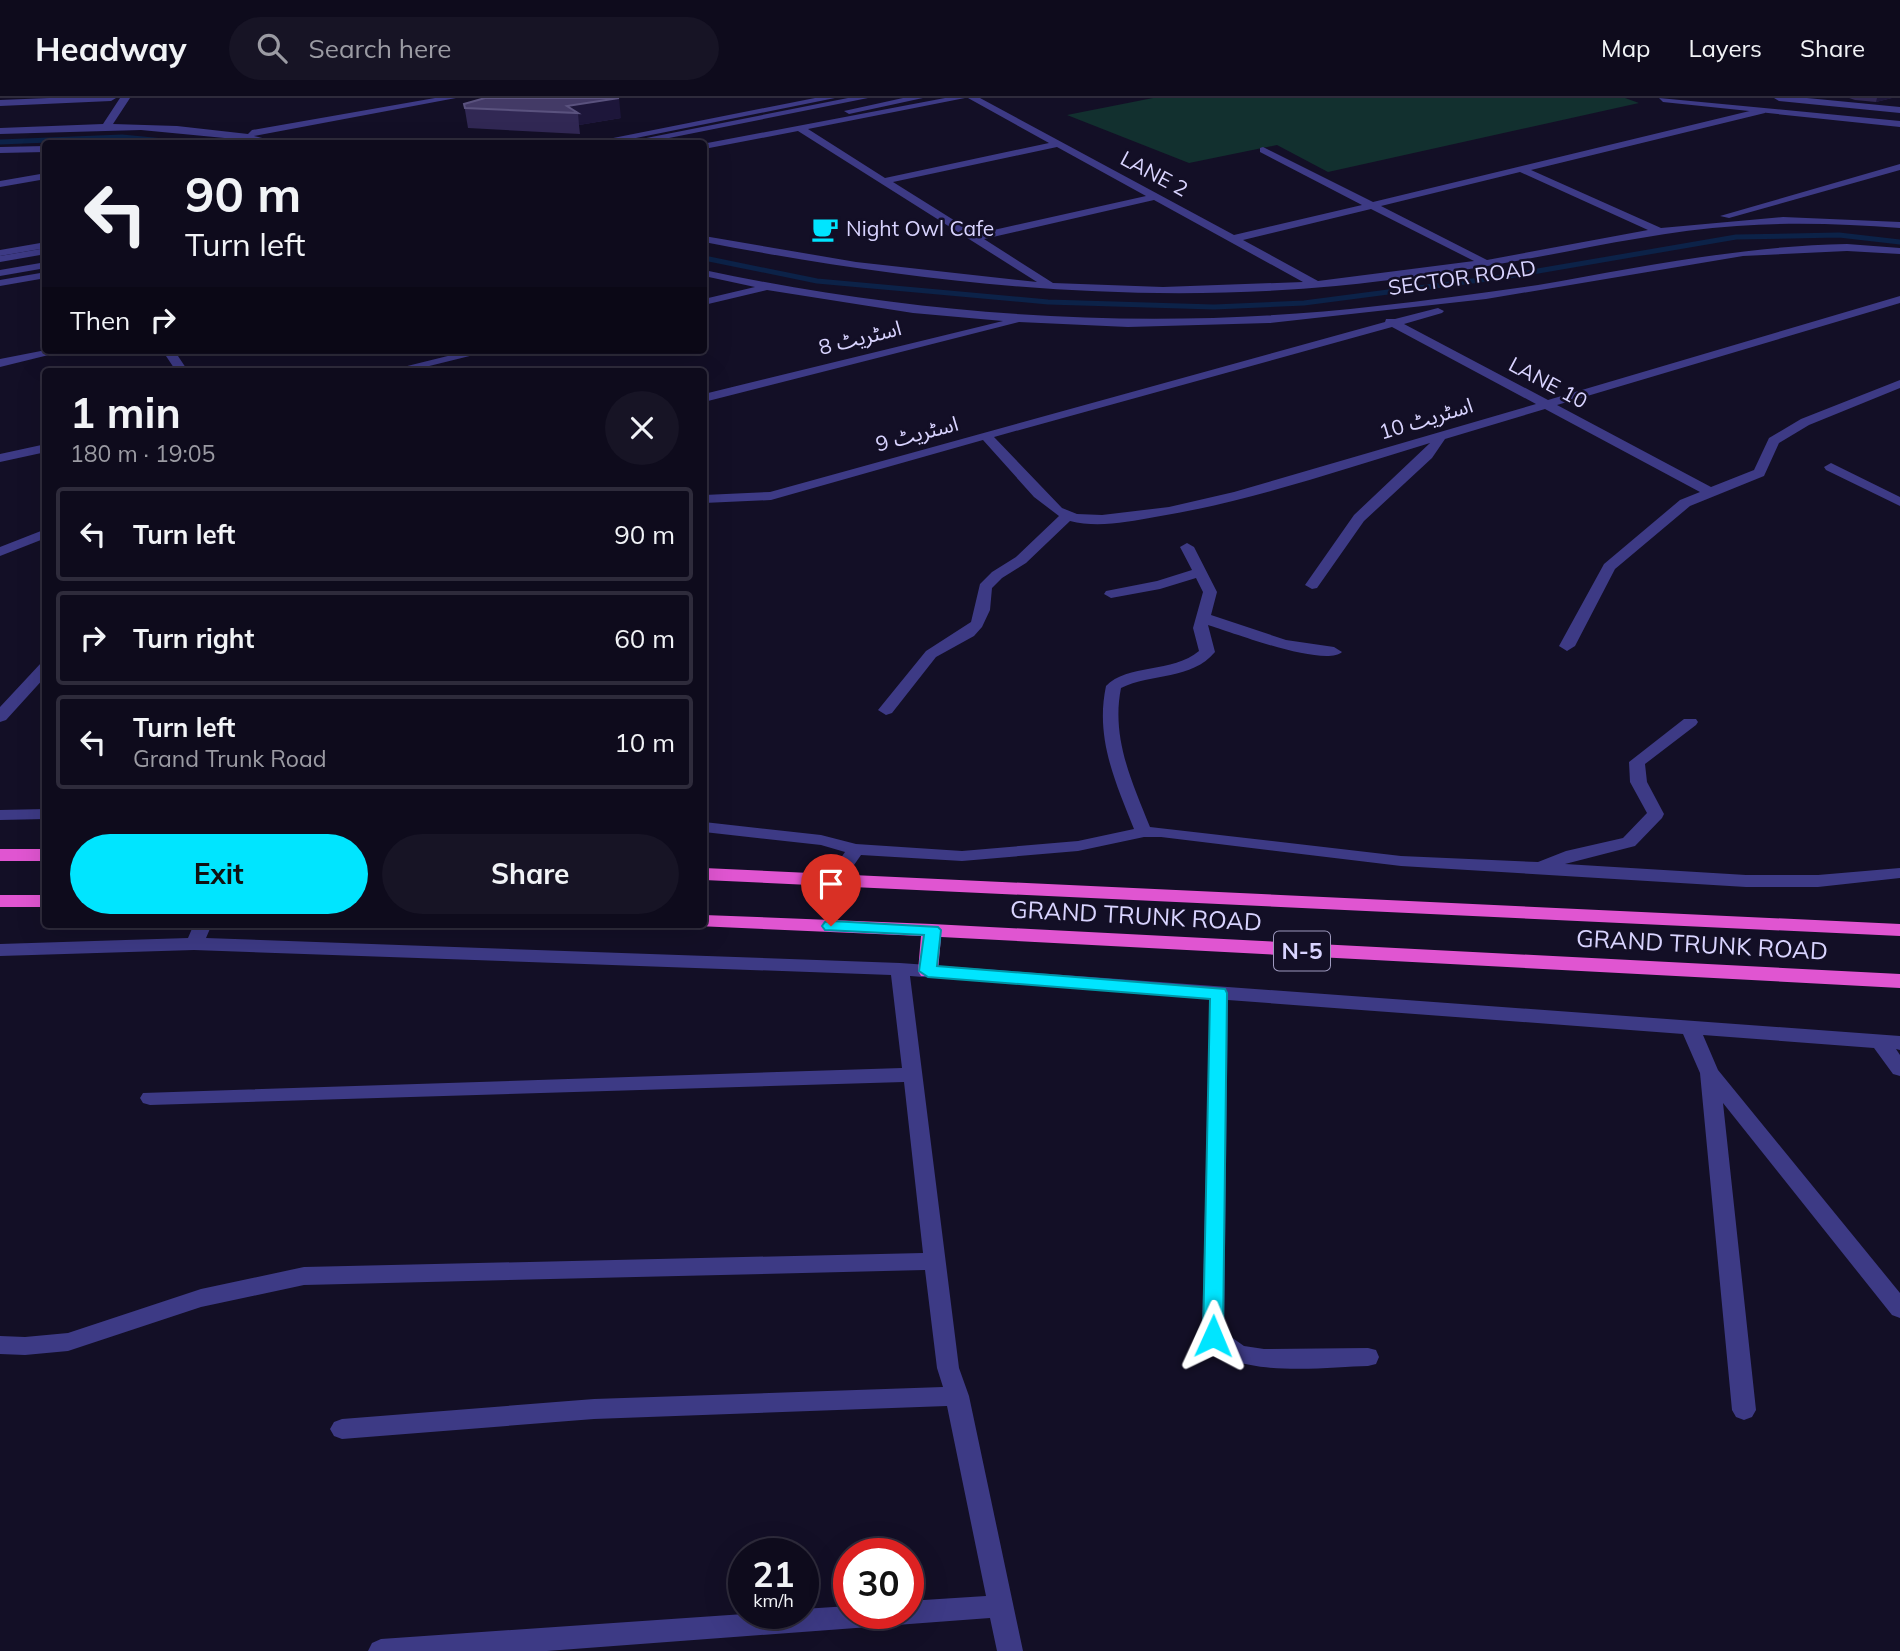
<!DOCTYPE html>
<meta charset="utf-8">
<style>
body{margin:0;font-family:Mulish,"Noto Sans Arabic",sans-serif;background:#171425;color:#f1f3f6;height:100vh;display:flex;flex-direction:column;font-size:26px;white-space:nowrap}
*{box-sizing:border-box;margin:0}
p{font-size:23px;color:#9b9ba3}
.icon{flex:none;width:38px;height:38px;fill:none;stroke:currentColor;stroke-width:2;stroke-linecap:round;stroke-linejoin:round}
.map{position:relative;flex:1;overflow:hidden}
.side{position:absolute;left:42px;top:270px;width:665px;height:560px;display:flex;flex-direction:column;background:#0e0b1c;border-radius:7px;box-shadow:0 7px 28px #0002,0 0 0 2px #2e2b3b}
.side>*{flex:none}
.guide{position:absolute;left:42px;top:42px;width:665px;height:214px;border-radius:7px;box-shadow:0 7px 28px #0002,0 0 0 2px #2e2b3b;background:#0e0b1c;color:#f1f3f6;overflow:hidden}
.speed{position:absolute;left:728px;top:1440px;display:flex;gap:14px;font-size:35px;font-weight:700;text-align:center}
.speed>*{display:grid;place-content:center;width:91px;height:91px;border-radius:50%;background:#0e0b1c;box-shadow:0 7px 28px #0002,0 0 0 2px #2e2b3b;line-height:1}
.speed small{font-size:18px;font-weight:400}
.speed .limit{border:10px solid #d22;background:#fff;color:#111}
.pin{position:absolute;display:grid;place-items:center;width:60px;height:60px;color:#fff;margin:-72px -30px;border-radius:50% 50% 50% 0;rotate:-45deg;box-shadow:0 0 7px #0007}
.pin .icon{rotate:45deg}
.me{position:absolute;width:77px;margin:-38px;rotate:1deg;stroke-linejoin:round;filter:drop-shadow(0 0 5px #0008)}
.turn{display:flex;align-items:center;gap:24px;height:147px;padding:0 28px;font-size:32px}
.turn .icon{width:91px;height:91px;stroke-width:2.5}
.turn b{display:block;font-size:49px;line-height:60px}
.then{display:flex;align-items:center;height:66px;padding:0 28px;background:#0003;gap:14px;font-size:26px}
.round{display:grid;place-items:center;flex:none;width:74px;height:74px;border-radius:37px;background:#171425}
.summary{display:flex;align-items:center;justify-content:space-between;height:119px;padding:0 28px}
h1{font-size:42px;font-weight:700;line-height:52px}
.button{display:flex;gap:14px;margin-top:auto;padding:14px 28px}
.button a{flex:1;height:80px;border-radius:42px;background:#00e5ff;color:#111;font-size:28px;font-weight:700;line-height:80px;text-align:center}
.button a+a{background:#171425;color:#f1f3f6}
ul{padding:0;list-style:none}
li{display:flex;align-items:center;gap:21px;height:94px;margin:0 14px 10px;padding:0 14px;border:4px solid #2e2b3b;border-radius:7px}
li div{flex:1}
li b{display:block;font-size:26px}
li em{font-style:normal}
header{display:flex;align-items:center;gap:42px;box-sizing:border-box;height:98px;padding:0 35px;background:#0e0b1c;border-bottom:2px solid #2e2b3b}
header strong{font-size:33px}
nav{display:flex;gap:38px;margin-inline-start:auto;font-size:24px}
.search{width:490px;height:63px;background:#171425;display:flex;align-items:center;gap:18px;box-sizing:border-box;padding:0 24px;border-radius:38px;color:#9b9ba3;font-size:26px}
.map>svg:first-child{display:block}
.green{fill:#12302f}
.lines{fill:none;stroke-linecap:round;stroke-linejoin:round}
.stream{stroke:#0c2248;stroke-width:5}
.minor{fill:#3d3a85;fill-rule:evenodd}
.tertiary{fill:#3d3a85;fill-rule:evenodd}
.trunk{fill:#e055d1;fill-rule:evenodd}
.wall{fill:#312854}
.shaded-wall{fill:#1d163a}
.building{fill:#433a66;stroke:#5a527e;stroke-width:2}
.route{fill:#00e5ff;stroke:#0095a6;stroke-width:2}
.labels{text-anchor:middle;stroke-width:5;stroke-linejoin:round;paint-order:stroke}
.far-street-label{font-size:21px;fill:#d9d4ff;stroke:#130f26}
.far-poi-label{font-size:21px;fill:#d9d4ff;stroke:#130f26;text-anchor:start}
.shield{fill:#130f26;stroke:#9e99be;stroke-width:2}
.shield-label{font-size:23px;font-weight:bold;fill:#d9d4ff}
.street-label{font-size:24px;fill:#d9d4ff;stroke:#130f26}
</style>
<header>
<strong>Headway</strong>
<div class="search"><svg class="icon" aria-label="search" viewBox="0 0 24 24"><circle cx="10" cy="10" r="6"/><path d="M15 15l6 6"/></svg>Search here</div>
<nav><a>Map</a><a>Layers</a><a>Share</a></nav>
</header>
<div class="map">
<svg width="1900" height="1553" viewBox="0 0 1900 1553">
<rect width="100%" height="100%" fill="#130f26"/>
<path class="green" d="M1153,0h472l14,5 -311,69 -51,-27 -88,18 -122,-48z"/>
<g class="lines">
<path class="stream" d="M0,44l122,-5 73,7
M704,160l113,23 231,21 166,5 90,-4 199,-26 233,-40 103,-2 61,7"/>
<path class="minor" d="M49,0h67l-5,3 -111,5v-6z
M120,0h10l-17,26 64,2 71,8 4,-4 183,-32h21l-202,38 33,8 -146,-14 -141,4v-6l103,-4z
M815,0h20l-229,46h-23z
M945,0h20l-157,31 77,49 164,-35 -81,-45h12l254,137 128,-30 -102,-53v-4l3,-1 110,55 389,-94 3,1v4l-234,57 130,58 122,-11 117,5v6c-54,-4 -109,-6 -163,-2 -75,5 -148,22 -221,35 -60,11 -120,19 -180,25 -213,20 -424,-4 -632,-44v-6l152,26 181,20 -239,-151 -94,18 -2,-5zM1057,49l89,49 -170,38 -83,-52zM1520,74l128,58 -161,30 -106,-54zM1154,102l149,82 -140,5 -110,-4 -69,-44zM1371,111l103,52 -156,20 -75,-41z
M46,48v6l-46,1v-6z
M1900,66v6l-171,48 -9,-2z
M46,75v6l-46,8v-6z
M46,144v6l-46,8v-6z
M1847,146l53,4v6l-53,-3 -104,5 -257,43 -217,24 -141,4 -109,-5 -315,80v-8l299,-73 -90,-8 -146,-23 -63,15v-6l51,-12 -51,-11v-6c222,47 447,62 673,36 54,-6 107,-13 161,-21 103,-18 204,-39 309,-41z
M46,174v6l-46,8v-6z
M1900,198v7l-343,102 154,82 43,-17 15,-32 32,-19 99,-39v8l-91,37 -30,18 -15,33 -74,30 -75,63 -40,77 -8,5 -8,-5 45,-82 76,-64 20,-8 -155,-83 -100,30 -13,19 -68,63 -47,67 -5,1 -7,-4 49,-70 76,-72c-90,27 -181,59 -275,74 -27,5 -58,11 -85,4l-44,42 -24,15 -10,10 -2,22 -8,17 -8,9 -38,21 -44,56 -6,2 -8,-5 48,-59 45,-29 9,-38 12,-12 24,-15 43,-41 -25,-19 -51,-57 -212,60 -67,3v-8l66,-3 615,-170 1,-3h9l43,-11 6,3 -2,2 -38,11 144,76zM1392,229l144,77 -302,88 -65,15 -67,8 -25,-1 -15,-6 -68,-71z
M46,252h23l-69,17v-8z
M162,252h12l14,21h-12z
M472,252h22l-85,21h-22z
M46,346v8l-46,10v-8z
M1831,365l69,34v9l-74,-36 -2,-3z
M46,431v9l-46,18v-9z
M1187,445l7,4 23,45 -6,23 75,25 48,7 8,5c-17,16 -111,-20 -134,-27l7,27c-23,28 -64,21 -94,36 -10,50 11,94 29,139l251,29 137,6 28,-11 57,-13 24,-25 -17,-31 -1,-20 55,-43h12l2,3 -2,3 -51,39 2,18 17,32 -2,4 -27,28 -70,18 181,11h72l82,-7v10l-82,9h-72l-345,-21 -240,-29h-17l-66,14 -116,10 -101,-6 -21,30 -6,2 -9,-6 20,-29 -24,-7 -117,-13v-10l117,13 35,9 106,7 116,-10 56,-12c-19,-48 -39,-91 -28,-143 21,-22 67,-13 93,-35l-6,-23 10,-36 -7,-14 -36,11 -49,9 -7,-4 2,-3 51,-10 35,-11 -12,-23z
M46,564v14l-40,44 -6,2v-15l41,-44z
M46,711v10l-46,1v-10z
M194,826h18l-6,14 694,25 1000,73v14l-4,-1 4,6v21l-7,-2 -19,-26 -171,-13 15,35 182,223v25l-8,-3 -169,-212 33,307 -4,7 -8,3 -8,-3 -4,-7 -32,-337 -17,-39 -455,-34 -4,332 20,14 20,3 104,-1 8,2 3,7 -3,7 -8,2c-44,1 -143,15 -166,-30l8,-338 -300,-22 49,392 10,28 54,255h-26l-7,-33 -443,33h-179l4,-8 9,-4 363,-25h59v-5l46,-3v8h59v-13l78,-5 -39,-190 -353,13 -252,20 -8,-3 -4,-7 4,-7 8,-3 252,-20 349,-12 -6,-19 -12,-98 -621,15 -103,22 -133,44 -43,4 -25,-1v-18l25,1 43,-4 133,-44 103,-22 619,-14 -19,-171 -754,23 -7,-2 -3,-5 3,-5 759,-25 -11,-93 -697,-25 -194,6v-12l188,-6z"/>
<path class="tertiary" d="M848,0h20l-229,46h-23z
M903,0h20l-74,16 -5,-3z
M1659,0l241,23v6l-237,-25z
M1774,0h33l93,9v6l-121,-12z
M46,150v6l-46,8v-6z
M46,164v6l-46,8v-6z"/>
<path class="trunk" d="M0,751h46v12h-46z
M704,770l1196,56v12l-1196,-56z
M0,797h46v12h-46z
M704,817l228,9 968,50v14l-959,-51 -3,34 -3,5h-14l-3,-5 3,-35 -224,-10 7,-2z"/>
</g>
<path class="wall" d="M485,0l136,20 -42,7 1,9 -112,-6 -4,-24z
M1849,0h43l-16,4 -21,-2z"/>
<path class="shaded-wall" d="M619,0l2,20 -42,7 -1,-12 -11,-7z
M1877,0h15l-16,4z"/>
<path class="building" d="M485,0h134l-52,8 11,7 -113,-5 -1,-4z"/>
<path class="route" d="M831,823l107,6 3,3 -4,36 288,23 2,4 -4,343 -3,5 -7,3 -7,-3 -3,-5 7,-337 -282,-22 -9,-6 5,-36 -99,-5 -3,-4 3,-4z"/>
<defs>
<symbol id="cafe-bare" viewBox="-9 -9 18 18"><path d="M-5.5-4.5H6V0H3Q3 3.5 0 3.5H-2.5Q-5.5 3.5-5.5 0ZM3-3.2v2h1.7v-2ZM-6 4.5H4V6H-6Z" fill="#00e5ff" stroke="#130f26" stroke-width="2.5" paint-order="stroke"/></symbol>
</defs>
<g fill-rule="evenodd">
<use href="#cafe-bare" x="806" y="112" width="38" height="38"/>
</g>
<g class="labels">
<g class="far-street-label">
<text transform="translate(1154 76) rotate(28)" y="7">LANE 2</text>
<text transform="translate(1462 180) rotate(-8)" y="7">SECTOR ROAD</text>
<text transform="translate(860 240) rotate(-14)" y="7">اسٹریٹ 8</text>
<text transform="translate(1548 285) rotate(28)" y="7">LANE 10</text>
<text transform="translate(1426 321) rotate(-17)" y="7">اسٹریٹ 10</text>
<text transform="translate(917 336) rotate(-15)" y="7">اسٹریٹ 9</text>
</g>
<g class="far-poi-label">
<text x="846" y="138">Night Owl Cafe</text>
</g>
<rect class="shield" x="1274" y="833.5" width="56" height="39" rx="5"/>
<g class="shield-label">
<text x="1302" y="861">N-5</text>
</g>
<g class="street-label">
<text transform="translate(1136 818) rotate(3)" y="8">GRAND TRUNK ROAD</text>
<text transform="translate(1702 847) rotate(3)" y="8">GRAND TRUNK ROAD</text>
</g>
</g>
</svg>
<div class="speed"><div>21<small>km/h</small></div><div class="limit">30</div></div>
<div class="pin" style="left:831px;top:828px;background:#d93025"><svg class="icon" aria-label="arrive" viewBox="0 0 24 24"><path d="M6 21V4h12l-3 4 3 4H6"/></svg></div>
<svg class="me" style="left:1213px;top:1238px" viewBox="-20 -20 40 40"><path d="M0-17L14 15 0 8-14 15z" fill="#00e5ff" stroke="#fff" stroke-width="4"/></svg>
<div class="guide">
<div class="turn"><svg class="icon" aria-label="left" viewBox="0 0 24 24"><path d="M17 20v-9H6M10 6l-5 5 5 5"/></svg><div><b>90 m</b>Turn left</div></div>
<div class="then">Then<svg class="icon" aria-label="right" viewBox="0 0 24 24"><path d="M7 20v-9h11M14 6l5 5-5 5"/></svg></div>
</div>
<section class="side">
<div class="summary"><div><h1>1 min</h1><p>180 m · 19:05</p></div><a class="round"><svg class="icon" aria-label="close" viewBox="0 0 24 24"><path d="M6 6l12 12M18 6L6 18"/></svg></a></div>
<ul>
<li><svg class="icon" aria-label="left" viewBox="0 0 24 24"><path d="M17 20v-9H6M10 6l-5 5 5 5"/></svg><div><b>Turn left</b></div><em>90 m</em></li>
<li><svg class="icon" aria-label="right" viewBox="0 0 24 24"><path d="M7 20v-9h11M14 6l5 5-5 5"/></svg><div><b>Turn right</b></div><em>60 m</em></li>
<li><svg class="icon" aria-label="left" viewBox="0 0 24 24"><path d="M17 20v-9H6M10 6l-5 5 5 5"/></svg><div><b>Turn left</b><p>Grand Trunk Road</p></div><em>10 m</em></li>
</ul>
<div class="button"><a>Exit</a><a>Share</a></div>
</section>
</div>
